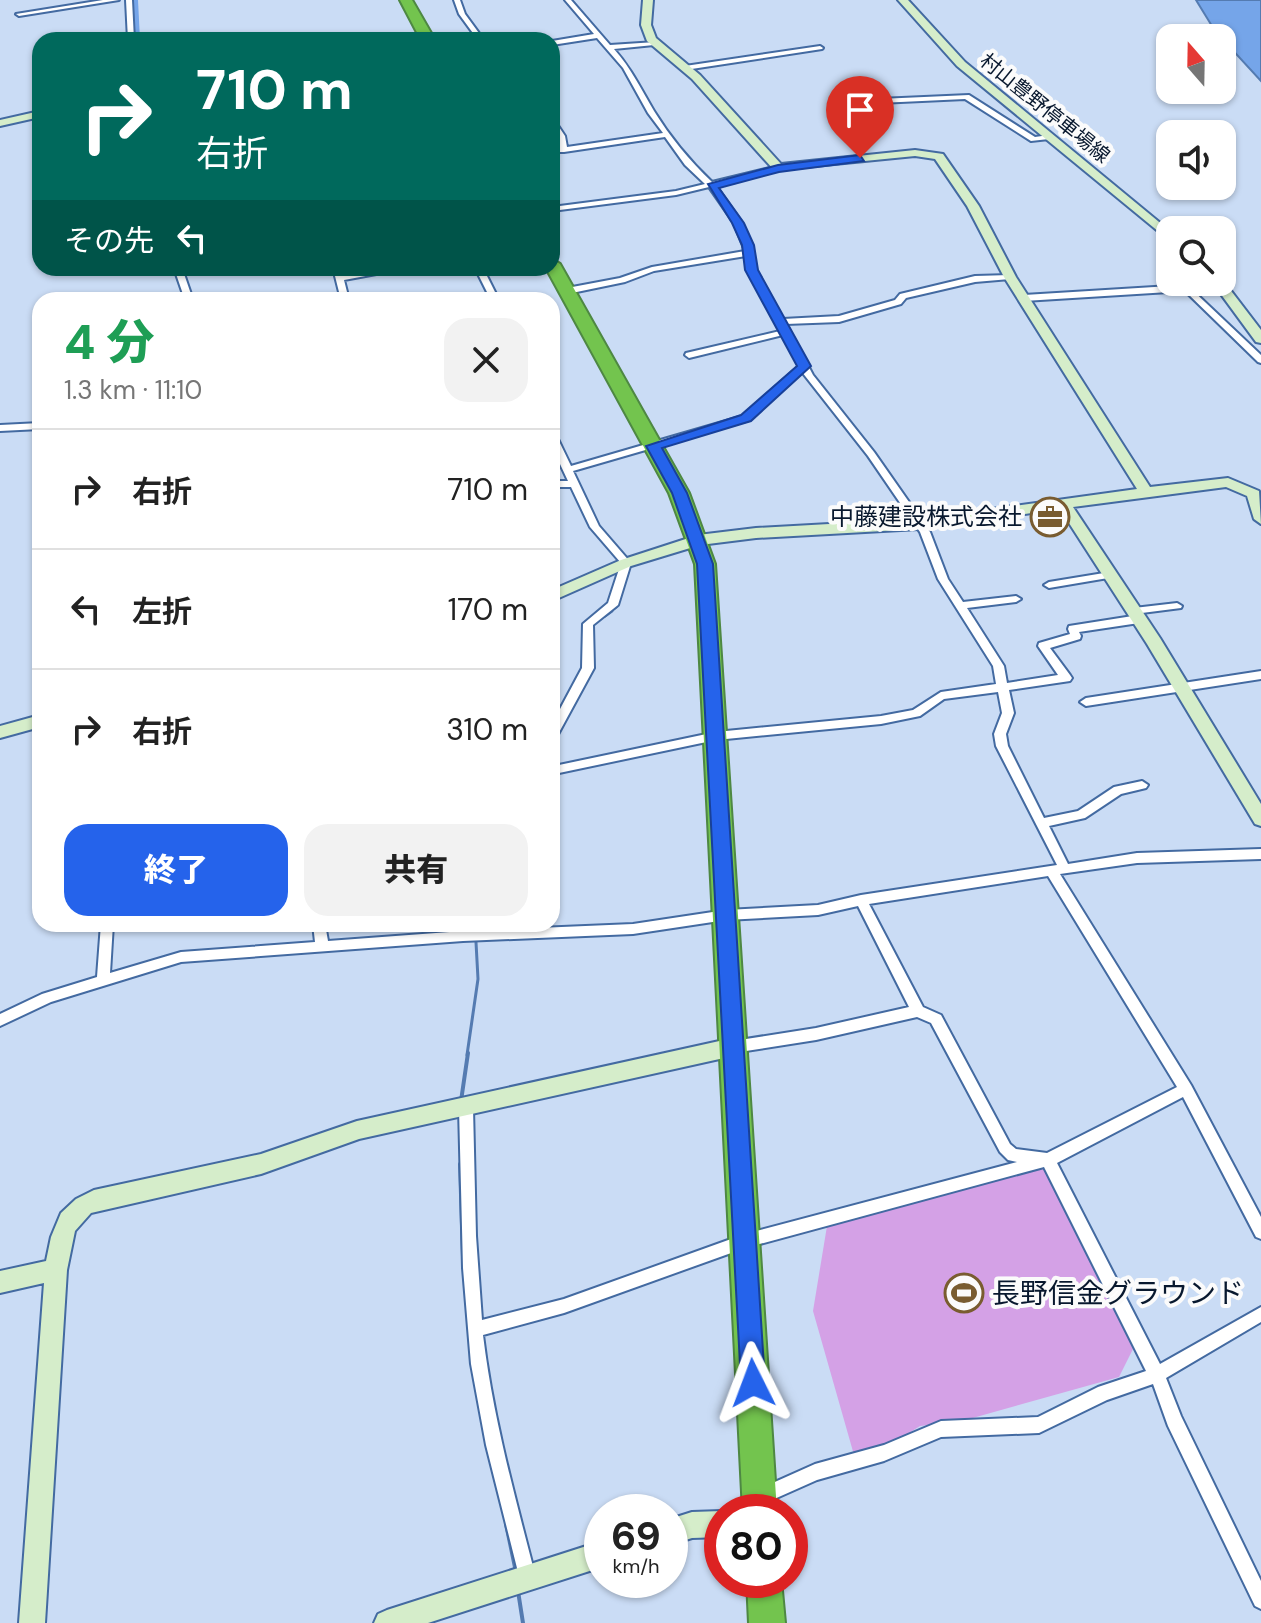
<!DOCTYPE html>
<html lang="ja">
<meta charset="utf-8">
<style>
body{margin:0;font-family:"DM Sans","Noto Sans JP",sans-serif;background:#f2f2f2;color:#222;height:100vh;display:flex;flex-direction:column;font-size:30px;white-space:nowrap}
*{box-sizing:border-box;margin:0}
p{font-size:26px;color:#767676}
.icon{flex:none;width:44px;height:44px;fill:none;stroke:currentColor;stroke-width:2;stroke-linecap:round;stroke-linejoin:round}
.map{position:relative;flex:1;overflow:hidden}
.drawer{position:absolute;left:32px;top:292px;width:528px;height:640px;display:flex;flex-direction:column;background:#fff;border-radius:24px;box-shadow:0 2px 6px #0004}
.drawer>*{flex:none}
.hud{position:absolute;left:32px;top:32px;width:528px;height:244px;border-radius:24px;box-shadow:0 2px 6px #0004;background:#00695c;color:#fff;overflow:hidden}
.needle{width:52px;rotate:340deg}
.fabs{position:absolute;left:1156px;top:24px;display:grid;gap:16px}
.fabs a{display:grid;place-items:center;width:80px;height:80px;border-radius:16px;background:#fff;box-shadow:0 2px 6px #0004;font-size:40px}
.speed{position:absolute;left:584px;top:1494px;display:flex;gap:16px;font-size:40px;font-weight:700;text-align:center}
.speed>*{display:grid;place-content:center;width:104px;height:104px;border-radius:50%;background:#fff;box-shadow:0 2px 6px #0004;line-height:1}
.speed small{font-size:20px;font-weight:400}
.speed .limit{border:12px solid #d22;background:#fff;color:#111}
.pin{position:absolute;display:grid;place-items:center;width:68px;height:68px;color:#fff;margin:-82px -34px;border-radius:50% 50% 50% 0;rotate:-45deg;box-shadow:0 0 8px #0007}
.pin .icon{rotate:45deg}
.me{position:absolute;width:88px;margin:-44px;rotate:357deg;stroke-linejoin:round;filter:drop-shadow(0 0 6px #0008)}
.turn{display:flex;align-items:center;gap:28px;height:168px;padding:0 32px;font-size:36px}
.turn .icon{width:104px;height:104px;stroke-width:2.5}
.turn b{display:block;font-size:56px;line-height:68px}
.then{display:flex;align-items:center;height:76px;padding:0 32px;background:#0003;gap:16px;font-size:30px}
.round{display:grid;place-items:center;flex:none;width:84px;height:84px;border-radius:24px;background:#f2f2f2}
.head{display:flex;align-items:center;justify-content:space-between;height:136px;padding:0 32px}
h1{font-size:48px;font-weight:800;line-height:60px;color:#1e9e55}
.button{display:flex;gap:16px;margin-top:auto;padding:16px 32px}
.button a{flex:1;height:92px;border-radius:24px;background:#2563eb;color:#fff;font-size:32px;font-weight:800;line-height:92px;text-align:center}
.button a+a{background:#f2f2f2;color:#222}
ul{padding:0;list-style:none}
li{display:flex;align-items:center;gap:24px;height:120px;padding:0 32px;border-top:2px solid #e0e0e0}
li div{flex:1}
li b{display:block;font-size:30px}
li em{font-style:normal}
.map>svg:first-child{display:block}
.green{fill:#d4a1e6}
.water{fill:#75a5e9;stroke:#547bb1;stroke-width:2}
.lines{fill:none;stroke-linecap:round;stroke-linejoin:round}
.stream-far2{stroke:#547bb1;stroke-width:2}
.stream-far1{stroke:#547bb1;stroke-width:3}
.stream{stroke:#547bb1;stroke-width:4}
.canal{fill:#75a5e9;fill-rule:evenodd}
.street-casing{stroke:#436aa1;stroke-width:4}
.secondary-casing{stroke:#436aa1;stroke-width:4}
.highway-casing{stroke:#4e8843;stroke-width:4}
.street{fill:#fff;fill-rule:evenodd}
.secondary{fill:#d5edca;fill-rule:evenodd}
.highway{fill:#73c44e;fill-rule:evenodd}
.route{fill:#2563eb;stroke:#184099;stroke-width:2}
.labels{text-anchor:middle;stroke-width:8;stroke-linejoin:round;paint-order:stroke}
.far-street-label{font-size:20px;fill:#08182e;stroke:#fbfbfb}
.poi-label{font-size:24px;fill:#08182e;stroke:#fbfbfb;text-anchor:end}
.near-poi-label{font-size:28px;fill:#08182e;stroke:#fbfbfb;text-anchor:start}
</style>
<div class="map">
<svg width="1261" height="1623" viewBox="0 0 1261 1623">
<rect width="100%" height="100%" fill="#cadcf5"/>
<path class="green" d="M1046,1166l91,175 -18,36 -157,44 -42,5 -36,23 -30,6 -41,-144 14,-85z"/>
<path class="water" d="M1196,0h65v81l-46,-50z"/>
<g class="lines">
<path class="stream-far2" d="M609,613l8,-6"/>
<path class="stream-far1" d="M605,616l7,-5
M552,751l5,-15
M467,1055l11,-76 -3,-55"/>
<path class="stream" d="M461,1101l7,-48
M460,1164l3,92
M506,1524l10,48
M518,1591l5,32"/>
<path class="canal" d="M132,0h6l2,40h-6z"/>
<defs>
<path id="street" d="M103,0h16l-100,16 -3,-2z
M126,0h6l2,40h-6z
M454,0h6l5,14 19,26h-6l-19,-26z
M565,0h6l39,45 46,-3 1,1 -3,2 -40,4c17,19 27,40 40,62 16,26 35,49 58,71l66,-16 4,2 -66,18 26,37 10,22 4,25 27,49 56,-3 56,-16 5,-6 75,-18 35,-1 4,2 -4,2 -35,3 -69,16 -5,6 -62,18 -53,2 27,51 61,77 56,80 18,47 15,23 53,-6 5,3 -5,3 -49,6 37,58 3,17 51,-8 -20,-29 1,-3 31,-9 -2,-5 1,-3 70,-11 5,4 -5,4 -60,9 2,4 -1,3 -30,9 20,27 2,3 -2,3 -61,9 5,23 -8,21 2,12 36,72 34,-7 36,-24 28,-6 6,4 -2,3 -25,6 -36,24 -36,8 19,38 69,-11 124,-4v10l-124,4 -77,11 131,211 70,132v22l-5,-2 -73,-140 -126,66 103,201 101,-57v15l-95,56 15,38 80,165v28l-6,-3 -87,-180 -15,-42 -46,16 -68,33 -98,4 -57,24 -67,19 -54,24 -6,-2 -2,-6 2,-6 58,-26 69,-19 57,-24 97,-4 60,-30 48,-16 -102,-204 -299,81 -181,65 -81,22c10,83 32,162 53,243l-3,6 -6,3 -6,-3 -35,-139 -15,-81 -8,-96 -4,-160 2,-4 5,-2 5,2 2,4 3,128 6,84 82,-21 181,-65 272,-72 -9,-2 -8,-8 -69,-129 -14,-6 -101,23 -83,13 -5,-2 -2,-4 2,-4 5,-2 83,-13 93,-21 -51,-101 -40,9 -92,5 -93,14 -170,7 -282,21 -130,40 -51,24v-12l42,-20 55,-17 4,-53h12l-3,49 71,-21 134,-10 -2,-18h12l3,17 135,-10 170,-7 93,-14 92,-5 43,-10 196,-30 -61,-119 -2,-12 8,-21 -4,-21 -54,7 -24,17 -39,8 -165,16 -157,33 -7,-2v-8l7,2 157,-33 165,-16 32,-6 28,-18 55,-8 -3,-18 -55,-87 -18,-47 -52,-76 -66,-84 -53,48 -176,51 26,55 32,37 -13,42 -25,20 1,43 -38,70 -4,1v-15l30,-56 1,-44 25,-21 13,-40 -31,-36 -19,-40h-19v-6h16l-16,-34v-13l5,3 14,29 172,-50 56,-50 -16,-31 -94,23 -4,-3 1,-2 94,-22 -32,-61 -2,-14 -92,15 -29,11 -58,12 -4,-3 4,-3 53,-10 32,-11 93,-16 -11,-28 -25,-36 -33,8 -124,16v-4l124,-16 29,-7 -20,-19 -20,-28 -101,15h-12v-4h8c-2,-10 -8,-18 -8,-27h3l10,15 2,11 96,-14 -15,-20 -25,-45 -26,-30 -45,7v-4l42,-7zM1048,876l129,211 -130,66 -31,-4 -6,-5 -69,-129 -18,-8 -54,-103z
M820,46l3,2 -1,1 -137,21 -3,-2 3,-2z
M969,95l66,42 14,-2 4,2 -4,2 -18,2 -66,-42 -86,4 -4,-2 4,-2z
M174,268h8l11,32h-8z
M333,268h8l2,7 41,-7h18l-4,2 -54,10 5,20h-8z
M475,268h8l16,32h-8z
M1187,285l74,70v8l-3,-1 -73,-71 -161,10 -4,-3 4,-3z
M40,423v6l-40,2v-6z
M1110,572l4,1 1,2 -1,2 -65,11 -5,-3 5,-3z
M1177,603l5,3 -1,2 -47,6 -5,-3 5,-3z
M1261,671v8l-175,27 -6,-4 6,-4z"/>
<path id="secondary" d="M643,0h10l-2,25 5,13 44,37 81,89 134,-14 28,4 36,52 37,71 134,210 78,-9 31,13 2,33 -7,-5 -7,-23 -21,-9 -153,20 87,131 101,166v22l-6,-2 -108,-180 -87,-135 -141,20 -163,9 -56,7 -69,21 -79,35v-11l69,-30 77,-25 58,-7 163,-9 218,-30 -133,-212 -37,-71 -32,-47 -20,-3 -141,14 -82,-91 -45,-38 -6,-16z
M898,0h10l57,62 205,169v10l-213,-175z
M40,111v6l-40,9v-6z
M1222,279l39,51v13l-5,-1 -44,-60h10z
M40,715v12l-40,11v-12z
M733,1038l7,3 3,6 -3,6 -7,3 -374,83 -98,35 -170,39 -16,18 -8,39 -22,353h-26l25,-340 -44,10v-22l46,-10 5,-24 10,-24 15,-14 18,-9 167,-36 96,-33z
M722,1511v26l-30,1 -22,7v-26l22,-7z
M602,1541v26l-174,56h-54l4,-9 9,-4z"/>
<path id="highway" d="M400,0h12l23,40h-14z
M552,259l8,5 129,229 26,71 62,948h-34l-48,-948 -26,-71 -123,-225h6z
M747,1580h34l4,43h-36z"/>
</defs>
<use href="#street" class="street-casing"/>
<use href="#secondary" class="secondary-casing"/>
<use href="#highway" class="highway-casing"/>
<use href="#street" class="street"/>
<use href="#secondary" class="secondary"/>
<use href="#highway" class="highway"/>
</g>
<path class="route" d="M860,155l4,6 -85,11 -60,16 25,35 10,22 4,25 53,96 -60,55 -89,27 25,45 26,71 52,819 -3,9 -9,3 -9,-3 -3,-9 -44,-819 -25,-71 -26,-47 95,-31 56,-49 -52,-96 -3,-25 -10,-22 -24,-39 70,-19z"/>
<defs>
<symbol id="office-ring" viewBox="-11 -11 22 22"><circle r="9.5" fill="#fbfbfb" stroke="#795c30" stroke-width="1.5"/><path d="M-6-3h4V-5.5h4V-3h4V5H-6ZM-1-4.5V-3h2v-1.5ZM-6 0V1H6V0Z" fill="#795c30"/></symbol>
<symbol id="stadium-ring" viewBox="-11 -11 22 22"><circle r="9.5" fill="#fbfbfb" stroke="#795c30" stroke-width="1.5"/><path d="M0-5a6.5 5 0 1 0 0 10a6.5 5 0 1 0 0-10ZM-3.5-1.8h7v3.6h-7Z" fill="#795c30"/></symbol>
</defs>
<g fill-rule="evenodd">
<use href="#office-ring" x="1028" y="495" width="44" height="44"/>
<use href="#stadium-ring" x="942" y="1271" width="44" height="44"/>
</g>
<g class="labels">
<g class="far-street-label">
<text transform="translate(1045 108) rotate(39)" y="7">村山豊野停車場線</text>
</g>
<g class="poi-label">
<text x="1022" y="525">中藤建設株式会社</text>
</g>
<g class="near-poi-label">
<text x="992" y="1303">長野信金グラウンド</text>
</g>
</g>
</svg>
<div class="fabs">
<a><svg class="needle" viewBox="-14 -14 28 28"><path d="M0-13l5 13h-10z" fill="#e53935"/><path d="M0 13l5-13h-10z" fill="#767676"/></svg></a>
<a><svg class="icon" aria-label="sound" viewBox="0 0 24 24"><path d="M4 9h4l5-4v14l-5-4H4zM17 9q2 3 0 6"/></svg></a>
<a><svg class="icon" aria-label="search" viewBox="0 0 24 24"><circle cx="10" cy="10" r="6"/><path d="M15 15l6 6"/></svg></a>
</div>
<div class="speed"><div>69<small>km/h</small></div><div class="limit">80</div></div>
<div class="pin" style="left:860px;top:158px;background:#d93025"><svg class="icon" aria-label="arrive" viewBox="0 0 24 24"><path d="M6 21V4h12l-3 4 3 4H6"/></svg></div>
<svg class="me" style="left:753px;top:1383px" viewBox="-20 -20 40 40"><path d="M0-17L14 15 0 8-14 15z" fill="#2563eb" stroke="#fff" stroke-width="4"/></svg>
<div class="hud">
<div class="turn"><svg class="icon" aria-label="right" viewBox="0 0 24 24"><path d="M7 20v-9h11M14 6l5 5-5 5"/></svg><div><b>710 m</b>右折</div></div>
<div class="then">その先<svg class="icon" aria-label="left" viewBox="0 0 24 24"><path d="M17 20v-9H6M10 6l-5 5 5 5"/></svg></div>
</div>
<section class="drawer">
<div class="head"><div><h1>4 分</h1><p>1.3 km · 11:10</p></div><a class="round"><svg class="icon" aria-label="close" viewBox="0 0 24 24"><path d="M6 6l12 12M18 6L6 18"/></svg></a></div>
<ul>
<li><svg class="icon" aria-label="right" viewBox="0 0 24 24"><path d="M7 20v-9h11M14 6l5 5-5 5"/></svg><div><b>右折</b></div><em>710 m</em></li>
<li><svg class="icon" aria-label="left" viewBox="0 0 24 24"><path d="M17 20v-9H6M10 6l-5 5 5 5"/></svg><div><b>左折</b></div><em>170 m</em></li>
<li><svg class="icon" aria-label="right" viewBox="0 0 24 24"><path d="M7 20v-9h11M14 6l5 5-5 5"/></svg><div><b>右折</b></div><em>310 m</em></li>
</ul>
<div class="button"><a>終了</a><a>共有</a></div>
</section>
</div>
